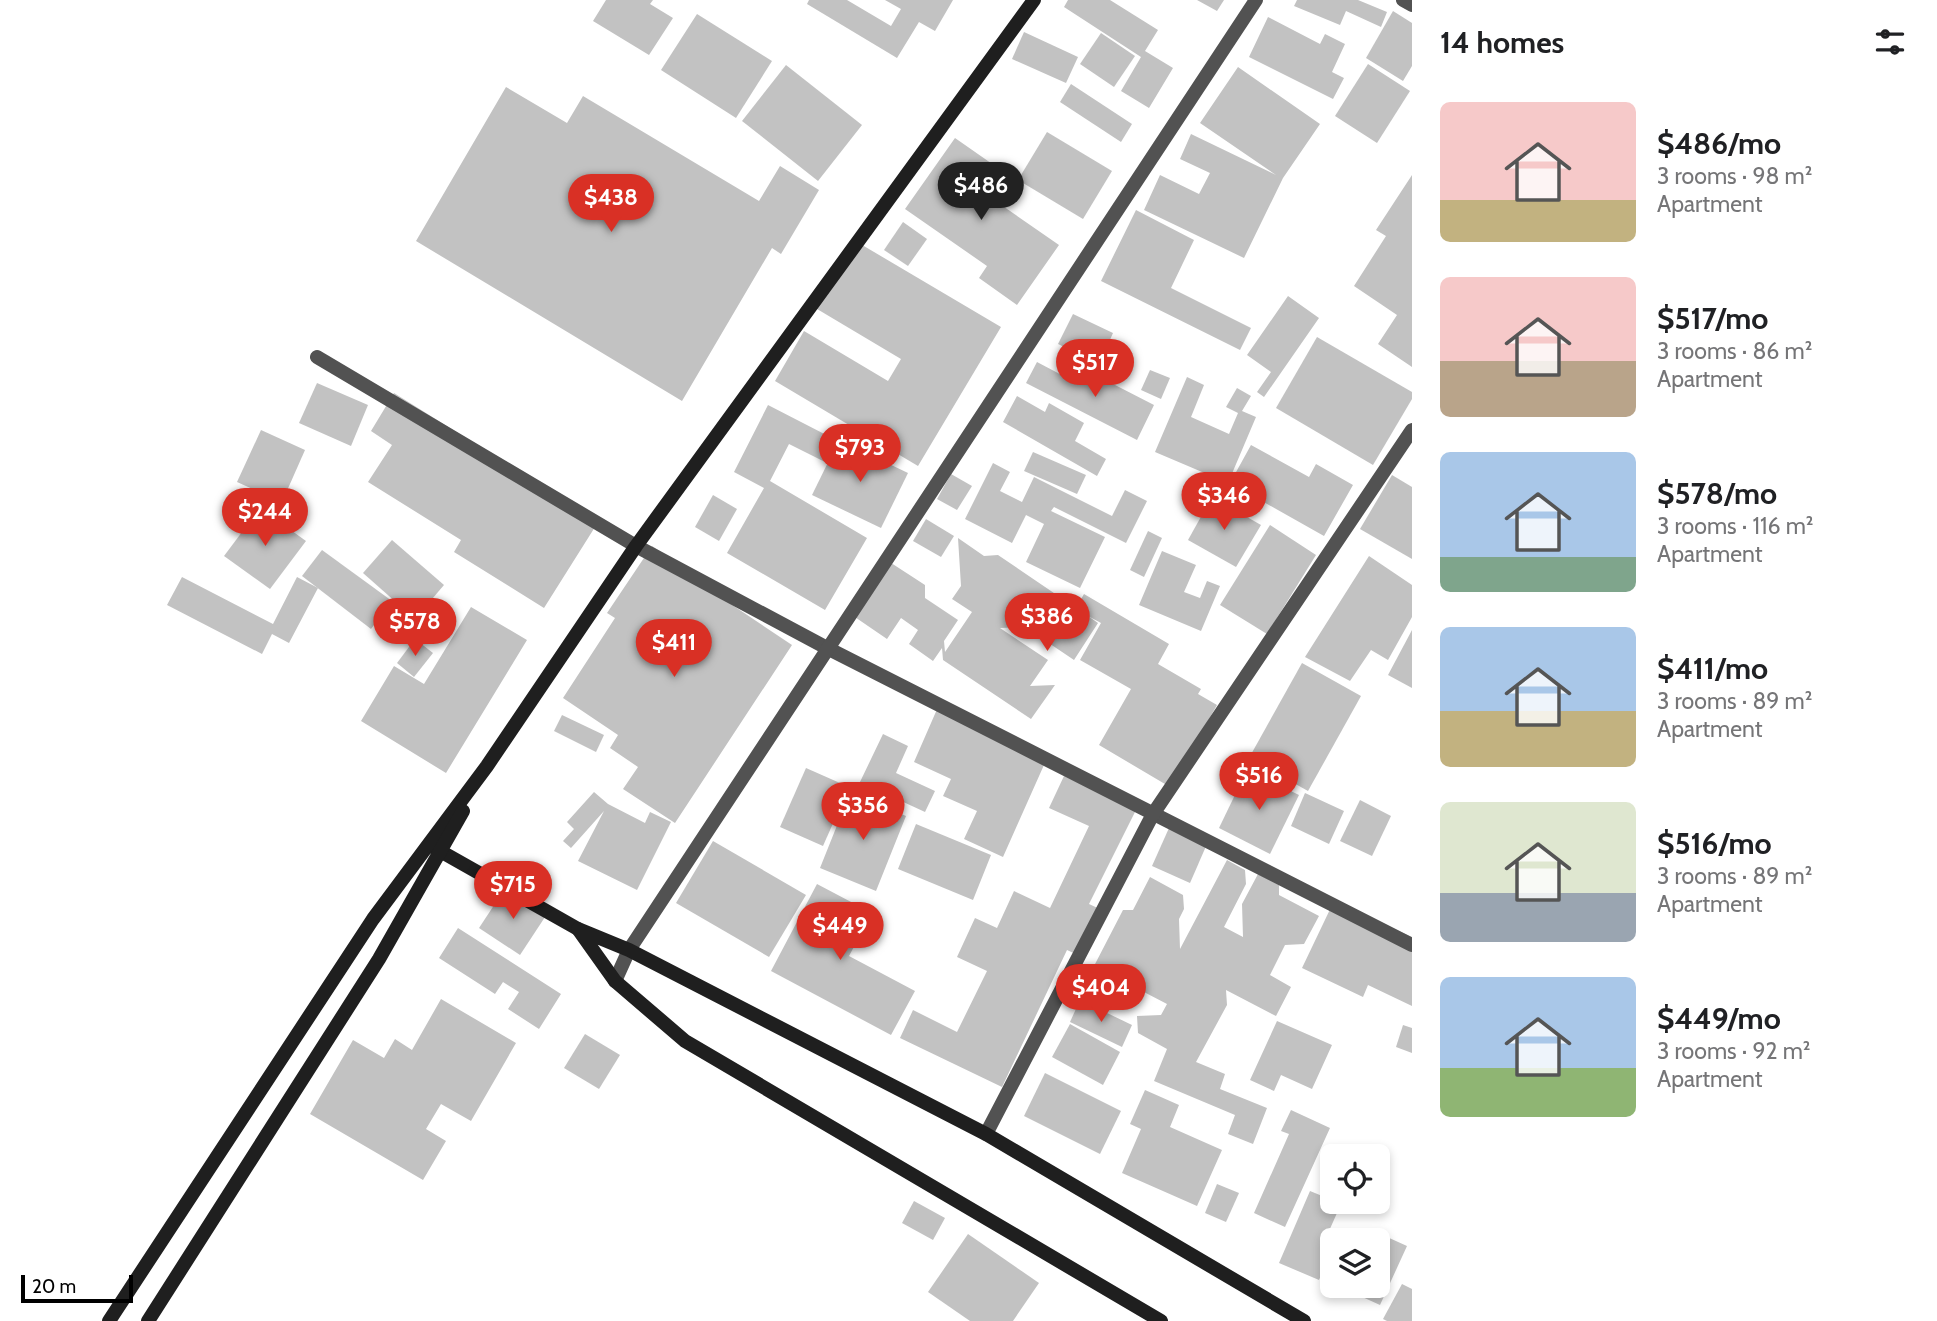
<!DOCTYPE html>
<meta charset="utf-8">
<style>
body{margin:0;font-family:Cabin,sans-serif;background:#f2f2f2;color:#202124;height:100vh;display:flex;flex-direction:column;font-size:26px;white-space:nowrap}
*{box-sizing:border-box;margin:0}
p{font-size:23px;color:#757577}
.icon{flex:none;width:38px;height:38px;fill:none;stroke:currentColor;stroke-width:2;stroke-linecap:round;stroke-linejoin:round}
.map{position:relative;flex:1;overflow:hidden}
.drawer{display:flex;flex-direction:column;background:#fff;width:525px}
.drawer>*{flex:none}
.controls{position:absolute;left:1320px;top:1144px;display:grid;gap:14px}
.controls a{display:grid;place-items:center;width:70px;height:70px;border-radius:10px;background:#fff;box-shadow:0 4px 10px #0003;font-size:35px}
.scale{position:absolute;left:21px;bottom:18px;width:112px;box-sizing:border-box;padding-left:7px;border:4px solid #000;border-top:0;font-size:19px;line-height:24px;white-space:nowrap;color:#000;-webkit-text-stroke:5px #fff;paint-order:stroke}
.price{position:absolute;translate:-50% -60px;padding:0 16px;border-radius:24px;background:#d93025;color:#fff;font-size:23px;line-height:46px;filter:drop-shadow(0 2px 4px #0008)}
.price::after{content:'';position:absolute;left:50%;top:42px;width:21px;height:16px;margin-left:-10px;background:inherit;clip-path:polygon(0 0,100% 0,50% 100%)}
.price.active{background:#222;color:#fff}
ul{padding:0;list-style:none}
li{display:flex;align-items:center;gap:21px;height:175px;padding:0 28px}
li span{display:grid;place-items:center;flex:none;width:196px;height:140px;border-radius:10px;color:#555}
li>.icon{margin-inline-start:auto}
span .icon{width:84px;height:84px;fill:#fffc;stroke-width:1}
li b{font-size:30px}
h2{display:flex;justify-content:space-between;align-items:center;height:84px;padding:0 28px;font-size:30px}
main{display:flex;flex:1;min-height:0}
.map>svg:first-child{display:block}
</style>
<main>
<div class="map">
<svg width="1412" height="1321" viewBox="0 0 1412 1321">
<rect width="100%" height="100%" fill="#fff"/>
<g fill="#c2c2c2">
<path d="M606,0H653L650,4L673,18L649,55L593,21Z"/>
<path d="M809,0H847L891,26L901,9L885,0H953L935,31L919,22L897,58L807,4Z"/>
<path d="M1068,0H1110L1158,30L1145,51L1173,68L1149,108L1121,91L1141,57L1064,7Z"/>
<path d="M1197,0H1224L1217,11Z"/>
<path d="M1297,0H1358L1387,12L1381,27L1346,11L1340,25L1294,6Z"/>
<path d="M1393,11L1412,23V66L1403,81L1366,58Z"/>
<path d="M697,14L772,61L736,118L661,70Z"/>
<path d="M1268,17L1320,44L1325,34L1345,44L1332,72L1344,78L1333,99L1249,57Z"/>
<path d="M1024,32L1078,57L1066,83L1012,59Z"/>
<path d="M1101,33L1135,56L1114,87L1080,64Z"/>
<path d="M1368,64L1410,91L1377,143L1335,116Z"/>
<path d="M786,65L862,125L818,181L742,121Z"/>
<path d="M1238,67L1320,124L1283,178L1244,258L1144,210L1160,175L1199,194L1210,173L1180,159L1191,134L1276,175L1200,123Z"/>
<path d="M1071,84L1132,124L1121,142L1060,102Z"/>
<path d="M506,87L567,123L583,96L759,201L780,166L819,190L781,254L772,248L682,401L416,241Z"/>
<path d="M1047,132L1112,171L1083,219L1018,180Z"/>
<path d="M955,138L998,168L981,191L1059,245L1017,305L979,278L987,266L905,209Z"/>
<path d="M1412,175V367L1378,344L1397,315L1354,286L1386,236L1376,230Z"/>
<path d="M1136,210L1194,240L1171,288L1251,328L1240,350L1101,281Z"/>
<path d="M903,222L927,239L908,266L884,250Z"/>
<path d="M852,239L1001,327L918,466L775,381L804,331L888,381L901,359L812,306Z"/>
<path d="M1288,296L1319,318L1264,397L1257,392L1271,372L1247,355Z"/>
<path d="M1073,314L1113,333L1105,351L1128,362L1121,375L1058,344Z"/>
<path d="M1317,337L1412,392V399L1373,465L1276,408Z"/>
<path d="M1037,362L1073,381L1080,367L1154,405L1137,440L1026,383Z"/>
<path d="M1150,370L1170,378L1161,399L1141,390Z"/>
<path d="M1187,377L1204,385L1191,417L1229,434L1238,413L1226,407L1237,388L1251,396L1242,411L1256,417L1228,483L1155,452Z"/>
<path d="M317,383L368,405L351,446L299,423Z"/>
<path d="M394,393L525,475L595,527L544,608L454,552L461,540L368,482L392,445L371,431Z"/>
<path d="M1017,396L1045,412L1049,403L1084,423L1075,441L1106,459L1097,476L1003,422Z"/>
<path d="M768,405L836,440L825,462L789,444L770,481L867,538L825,610L727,553L764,488L734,472Z"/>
<path d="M261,430L305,450L282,502L237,482Z"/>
<path d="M839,440L908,473L881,528L812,495Z"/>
<path d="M1251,445L1309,477L1316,464L1353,485L1324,536L1230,483Z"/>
<path d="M1033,452L1086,475L1077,494L1024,471Z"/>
<path d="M993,463L1010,472L1000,491L1022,502L1034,477L1112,516L1125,490L1147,501L1126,543L1054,507L1051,511L1105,537L1080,588L1026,562L1044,524L1026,515L1012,543L965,519Z"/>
<path d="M951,474L972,486L957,510L937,499Z"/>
<path d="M1392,475L1412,487V559L1360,529Z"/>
<path d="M713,495L737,509L719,541L695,527Z"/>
<path d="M1212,497L1261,525L1236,567L1188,540Z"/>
<path d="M260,508L306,541L270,589L224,556Z"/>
<path d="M926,519L954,536L941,557L913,541Z"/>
<path d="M1270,525L1316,555L1267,634L1220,605Z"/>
<path d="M1148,531L1162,538L1144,577L1130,570Z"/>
<path d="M958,538L984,556L998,555L1076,608L1084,594L1169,644L1158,664L1201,689L1198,694L1217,705L1170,787L1099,745L1131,689L1080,660L1101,623L1088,616L1098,623L1074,660L1025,627L1000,628L1048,660L1030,686L1055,685L1031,719L943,660L942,648L933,661L909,644L918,630L901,618L887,639L849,613L885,559L925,585V598L958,620L944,641L945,652L972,612L952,599L961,586Z"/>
<path d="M392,540L444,585L415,619L363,573Z"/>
<path d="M652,546L698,576L695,580L792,645L675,823L623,789L638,767L610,748L618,735L563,698L615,618L607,613Z"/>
<path d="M322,550L392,601L371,629L302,576Z"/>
<path d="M1162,551L1196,565L1184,592L1200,598L1207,581L1220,586L1201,631L1139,605Z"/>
<path d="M1369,556L1412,585V617L1388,660L1371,650L1350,681L1305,657Z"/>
<path d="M182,577L273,624L297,577L318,588L289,643L272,634L262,654L167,605Z"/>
<path d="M471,607L527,640L446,773L361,721L394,666L424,684Z"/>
<path d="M1412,630V688L1388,675Z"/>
<path d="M415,639L433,653L414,677L397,663Z"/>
<path d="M1302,663L1361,696L1308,791L1249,758Z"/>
<path d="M938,707L1048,756L1003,857L964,839L977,811L943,796L951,779L914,762Z"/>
<path d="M562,715L604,735L596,752L554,731Z"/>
<path d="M883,734L908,746L896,773L935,791L925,812L860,782Z"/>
<path d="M806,768L849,787L823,846L780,827Z"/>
<path d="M1247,770L1299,795L1270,854L1219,828Z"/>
<path d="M1064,776L1136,810L1089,904L1102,910L1080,956L1067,950L1002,1087L900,1038L913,1010L957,1032L987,971L957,957L975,918L997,928L1014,891L1050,908L1089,826L1049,808Z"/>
<path d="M594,792L608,804L645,823L650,812L671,822L637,890L578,861L604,811L571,848L563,841L574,829L567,822Z"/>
<path d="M850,793L906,816L876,891L820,868Z"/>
<path d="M1305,793L1344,811L1329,844L1291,826Z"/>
<path d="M1360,800L1391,816L1372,856L1340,841Z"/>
<path d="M916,824L991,855L973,900L898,869Z"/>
<path d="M1169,828L1207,844L1190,883L1152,866Z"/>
<path d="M713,841L806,895L769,957L676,903Z"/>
<path d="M1227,860L1245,870L1246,884L1224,927L1243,937L1242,904L1258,874L1279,885V895L1319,916L1304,944L1285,945L1270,975L1291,987L1276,1016L1226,990L1227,1005L1196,1062L1225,1074L1220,1089L1267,1108L1253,1144L1228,1134L1235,1115L1154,1081L1167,1049L1138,1033L1137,1016L1161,1015L1167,1004L1094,966L1123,910H1133L1150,877L1183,895L1184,909L1179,919L1180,949Z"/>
<path d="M817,884L872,913L849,956L915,991L891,1035L771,971Z"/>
<path d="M506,887L547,914L520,955L479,928Z"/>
<path d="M1334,901L1412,937V1006L1368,985L1363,997L1302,968Z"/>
<path d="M458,928L561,994L539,1029L508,1009L519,992L503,982L495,994L439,958Z"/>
<path d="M441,999L516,1043L471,1121L441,1104L426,1129L446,1141L423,1180L310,1114L353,1040L384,1058L395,1039L412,1050Z"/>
<path d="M1080,1000L1132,1025L1122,1047L1070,1022Z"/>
<path d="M1277,1021L1332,1045L1312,1089L1281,1075L1274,1091L1250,1080Z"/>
<path d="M1070,1024L1120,1052L1103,1085L1052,1057Z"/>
<path d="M1403,1025L1412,1028V1053L1396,1047Z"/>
<path d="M585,1034L620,1055L599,1089L564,1068Z"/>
<path d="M1045,1073L1121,1111L1100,1154L1024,1116Z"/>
<path d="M1145,1090L1179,1105L1170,1127L1222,1150L1197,1206L1122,1173L1141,1129L1130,1124Z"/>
<path d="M1291,1110L1330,1128L1285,1227L1254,1213L1289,1134L1281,1131Z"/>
<path d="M1217,1184L1239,1193L1226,1222L1205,1213Z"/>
<path d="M1310,1191L1332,1200V1202L1341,1204L1329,1231L1339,1235L1336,1241H1332V1251L1319,1280L1279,1263Z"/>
<path d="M914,1201L945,1218L933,1240L902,1223Z"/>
<path d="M1376,1232L1407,1246L1380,1305L1338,1286H1377V1241H1372Z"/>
<path d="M968,1234L1039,1283L1013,1321H970L928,1292Z"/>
<path d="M1402,1284L1412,1289V1321H1387L1383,1319Z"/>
</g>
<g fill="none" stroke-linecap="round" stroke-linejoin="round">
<g stroke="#525252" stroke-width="14">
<path d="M1403,0L1412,5"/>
<path d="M317,357L636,546L827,648L1412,945"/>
<path d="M615,981L629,950L1256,0"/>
<path d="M986,1134L1153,814L1412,430"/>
</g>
<g stroke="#1f1f1f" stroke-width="14">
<path d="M433,847L578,929"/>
<path d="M109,1321L373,919L487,766L636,546L1034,0"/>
<path d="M148,1321L379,959L463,811"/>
<path d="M1161,1321L685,1041L615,981L578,929L629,950L986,1134L1304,1321"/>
</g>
</g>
</svg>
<div class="controls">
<a><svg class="icon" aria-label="locate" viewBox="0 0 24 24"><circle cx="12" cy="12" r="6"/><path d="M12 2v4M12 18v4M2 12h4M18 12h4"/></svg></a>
<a><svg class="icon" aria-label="layers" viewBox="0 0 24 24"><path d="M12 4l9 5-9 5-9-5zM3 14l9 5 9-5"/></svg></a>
</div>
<div class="scale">20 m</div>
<b class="price active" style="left:981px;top:222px">$486</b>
<b class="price" style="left:611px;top:234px">$438</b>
<b class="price" style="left:1095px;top:399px">$517</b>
<b class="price" style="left:860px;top:484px">$793</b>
<b class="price" style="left:1224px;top:532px">$346</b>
<b class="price" style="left:265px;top:548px">$244</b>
<b class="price" style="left:1047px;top:653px">$386</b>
<b class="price" style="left:415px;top:658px">$578</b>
<b class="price" style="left:674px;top:679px">$411</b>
<b class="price" style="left:1259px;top:812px">$516</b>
<b class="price" style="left:863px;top:842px">$356</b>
<b class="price" style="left:513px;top:921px">$715</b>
<b class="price" style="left:840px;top:962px">$449</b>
<b class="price" style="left:1101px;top:1024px">$404</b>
</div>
<section class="drawer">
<h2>14 homes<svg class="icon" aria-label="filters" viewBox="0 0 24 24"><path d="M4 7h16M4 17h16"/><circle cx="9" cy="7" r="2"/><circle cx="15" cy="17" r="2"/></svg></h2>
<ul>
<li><span style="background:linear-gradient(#f6c9c9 70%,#c2b280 0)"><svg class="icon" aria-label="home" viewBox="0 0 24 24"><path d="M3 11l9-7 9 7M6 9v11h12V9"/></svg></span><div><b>$486/mo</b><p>3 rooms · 98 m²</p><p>Apartment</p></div></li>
<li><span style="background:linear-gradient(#f6c9c9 60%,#b9a48a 0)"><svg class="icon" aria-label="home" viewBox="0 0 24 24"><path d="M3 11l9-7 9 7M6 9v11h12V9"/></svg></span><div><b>$517/mo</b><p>3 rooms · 86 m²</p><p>Apartment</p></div></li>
<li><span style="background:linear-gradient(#a9c7e8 75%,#7fa58c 0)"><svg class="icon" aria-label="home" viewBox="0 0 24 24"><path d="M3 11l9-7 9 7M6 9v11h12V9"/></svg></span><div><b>$578/mo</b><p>3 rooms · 116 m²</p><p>Apartment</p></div></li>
<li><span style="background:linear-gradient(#a9c7e8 60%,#c2b280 0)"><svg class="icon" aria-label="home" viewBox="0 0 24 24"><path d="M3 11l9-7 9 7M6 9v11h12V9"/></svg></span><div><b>$411/mo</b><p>3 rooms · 89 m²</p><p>Apartment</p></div></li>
<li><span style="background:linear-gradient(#dfe7d0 65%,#9aa5b1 0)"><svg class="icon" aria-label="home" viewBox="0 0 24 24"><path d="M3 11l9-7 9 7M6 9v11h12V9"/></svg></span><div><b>$516/mo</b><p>3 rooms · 89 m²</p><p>Apartment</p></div></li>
<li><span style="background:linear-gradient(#a9c7e8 65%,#8fb573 0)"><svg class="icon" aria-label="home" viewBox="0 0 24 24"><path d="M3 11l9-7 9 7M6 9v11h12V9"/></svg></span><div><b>$449/mo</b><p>3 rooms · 92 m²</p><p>Apartment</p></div></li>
</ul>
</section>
</main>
